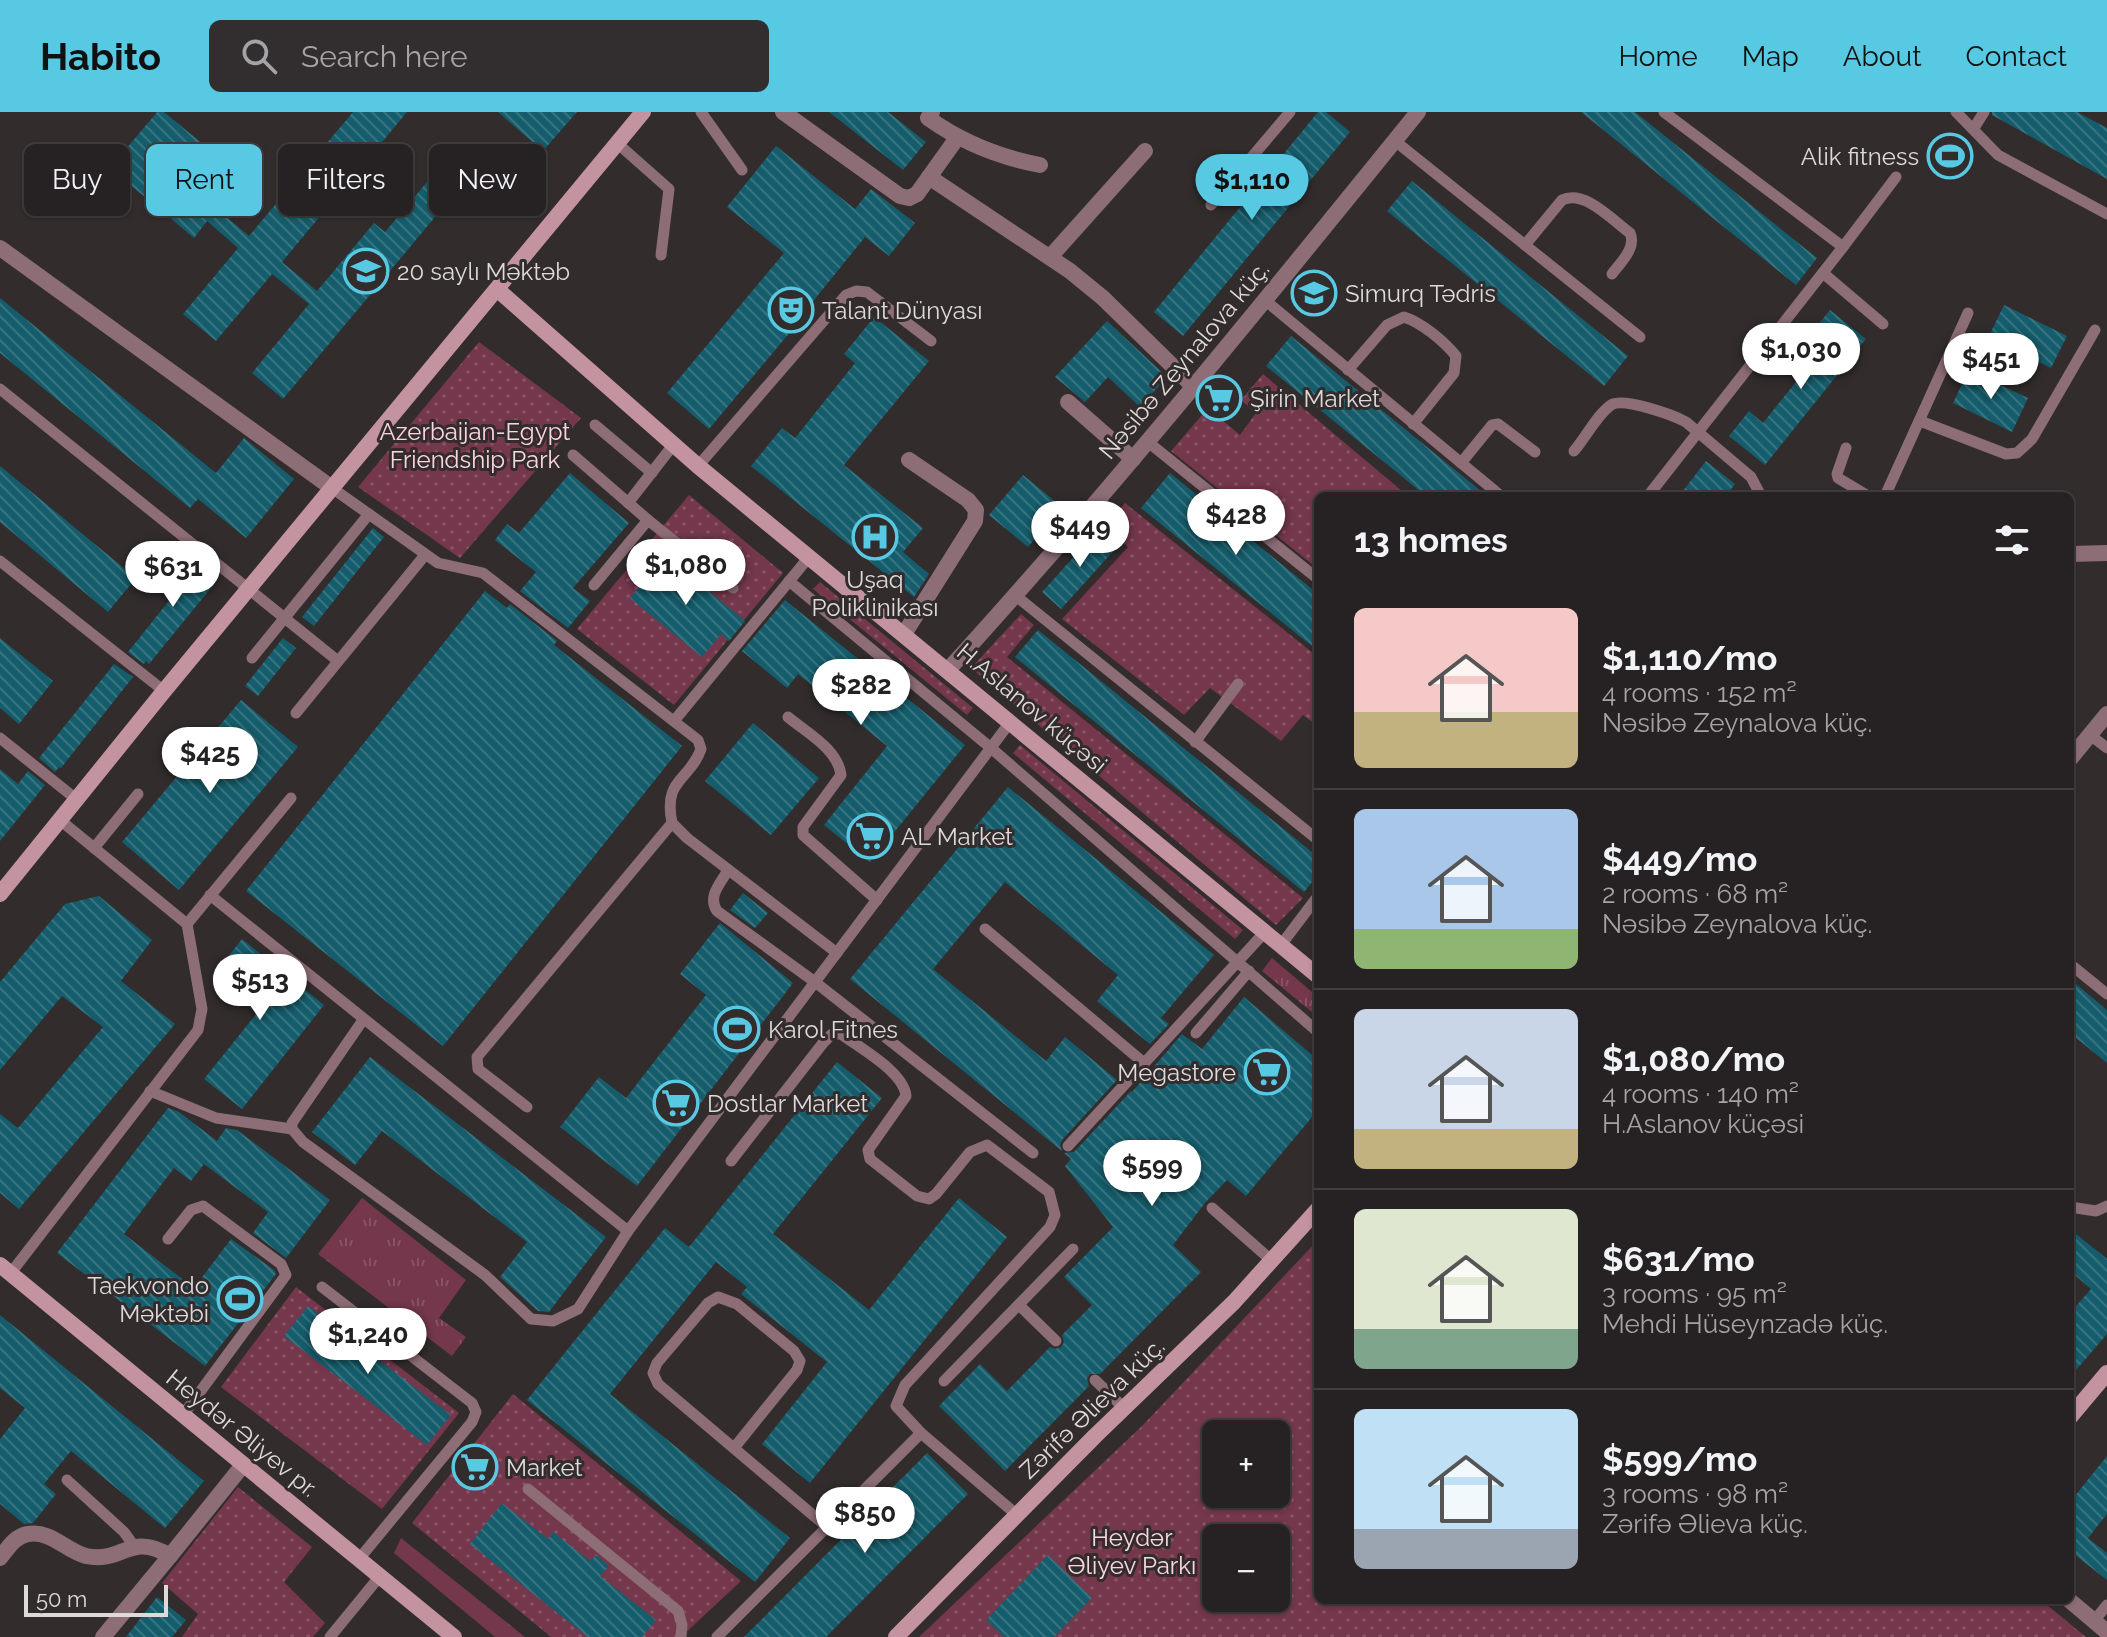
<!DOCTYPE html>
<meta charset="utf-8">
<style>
body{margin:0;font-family:Raleway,sans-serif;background:#322e2f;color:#f1f3f6;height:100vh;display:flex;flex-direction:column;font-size:30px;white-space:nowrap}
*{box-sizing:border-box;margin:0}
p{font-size:26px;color:#a4a3a5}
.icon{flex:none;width:44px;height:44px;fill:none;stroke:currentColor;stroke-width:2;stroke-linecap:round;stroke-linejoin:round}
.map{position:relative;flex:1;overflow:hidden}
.sheet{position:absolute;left:1314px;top:380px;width:760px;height:1112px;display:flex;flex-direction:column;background:#262122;border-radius:12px;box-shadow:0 2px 6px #0004,0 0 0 2px #423e40}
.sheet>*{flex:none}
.guide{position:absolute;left:24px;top:32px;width:760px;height:72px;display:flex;gap:16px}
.controls{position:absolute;left:1202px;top:1308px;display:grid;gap:16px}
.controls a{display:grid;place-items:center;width:88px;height:88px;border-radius:12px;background:#262122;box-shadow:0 2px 6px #0004,0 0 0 2px #423e40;font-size:40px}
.scale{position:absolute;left:24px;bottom:20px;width:144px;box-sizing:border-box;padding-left:8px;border:4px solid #ded9db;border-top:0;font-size:22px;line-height:28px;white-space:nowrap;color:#ded9db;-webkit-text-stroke:6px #322c2d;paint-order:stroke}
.price{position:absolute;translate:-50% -68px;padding:0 18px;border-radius:28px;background:#fff;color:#222;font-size:26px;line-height:52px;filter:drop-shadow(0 2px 4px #0008)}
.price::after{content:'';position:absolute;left:50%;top:48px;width:24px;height:18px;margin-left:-12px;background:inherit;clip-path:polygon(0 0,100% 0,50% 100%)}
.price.selected{background:#58c9e3;color:#111}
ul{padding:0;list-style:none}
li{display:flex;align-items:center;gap:24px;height:200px;padding:0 40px}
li+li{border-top:2px solid #423e40}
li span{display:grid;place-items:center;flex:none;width:224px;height:160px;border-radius:12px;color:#555}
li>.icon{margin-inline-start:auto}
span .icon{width:96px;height:96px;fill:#fffc;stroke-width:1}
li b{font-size:34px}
h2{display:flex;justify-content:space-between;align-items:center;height:96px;padding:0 40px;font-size:34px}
.tag{padding:0 28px;border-radius:12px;background:#262122;box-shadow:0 2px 6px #0004,0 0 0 2px #423e40;font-size:28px;line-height:72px}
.tag.selected{background:#58c9e3;color:#111}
header{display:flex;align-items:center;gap:48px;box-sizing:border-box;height:112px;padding:0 40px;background:#58c9e3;color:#111}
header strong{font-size:38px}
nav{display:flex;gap:44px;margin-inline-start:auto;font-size:28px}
.search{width:560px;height:72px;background:#322e2f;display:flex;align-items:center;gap:20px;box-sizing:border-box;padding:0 28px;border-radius:12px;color:#a4a3a5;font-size:30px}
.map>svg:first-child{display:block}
</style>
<header>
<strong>Habito</strong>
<div class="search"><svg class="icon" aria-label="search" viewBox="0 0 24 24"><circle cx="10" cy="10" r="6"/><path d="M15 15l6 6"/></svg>Search here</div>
<nav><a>Home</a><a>Map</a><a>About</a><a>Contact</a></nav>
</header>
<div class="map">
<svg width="2107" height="1525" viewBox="0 0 2107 1525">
<defs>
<pattern id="grass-tufts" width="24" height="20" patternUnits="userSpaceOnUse" patternTransform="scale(2)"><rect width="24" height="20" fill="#74374c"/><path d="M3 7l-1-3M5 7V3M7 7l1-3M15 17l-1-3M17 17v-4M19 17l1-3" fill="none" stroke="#875365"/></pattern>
<pattern id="park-dots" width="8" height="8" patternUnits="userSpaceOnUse" patternTransform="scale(2)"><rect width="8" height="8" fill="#74374c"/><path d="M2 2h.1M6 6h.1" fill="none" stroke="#875365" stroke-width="1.8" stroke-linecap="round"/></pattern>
<pattern id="building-back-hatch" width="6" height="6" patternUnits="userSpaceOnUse" patternTransform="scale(2)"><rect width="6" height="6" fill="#155d6c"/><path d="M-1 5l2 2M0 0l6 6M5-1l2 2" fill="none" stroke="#377480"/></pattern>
</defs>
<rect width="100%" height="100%" fill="#322c2d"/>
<g fill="url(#grass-tufts)">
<path d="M1272,846L1318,885V905L1262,859Z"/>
<path d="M362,1086L466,1168L439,1206L466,1225L452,1244L318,1142Z"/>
<path d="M401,1426L525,1525H495L394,1441Z"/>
</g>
<g fill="url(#park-dots)" fill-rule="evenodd">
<path d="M479,230L581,306L460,446L358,375Z"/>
<path d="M1263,262L1408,384H1318V457L1171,339L1208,296L1240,323L1256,301L1241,288Z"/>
<path d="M689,383L783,461L674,593L577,517Z"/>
<path d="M1125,391L1318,545V614L1303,603L1281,629L1210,576L1184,603L1062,507L1128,435L1105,414Z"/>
<path d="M820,470L973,596L967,603L813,477Z"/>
<path d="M1021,502L1034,513L1007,545L1303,786L1276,813L971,556Z"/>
<path d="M1020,633L1243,818L1235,827L1013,641Z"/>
<path d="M1318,1128V1488H2041L2086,1525H919L1143,1313ZM1216,1322H1276V1382H1216ZM1216,1426H1276V1486H1216Z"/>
<path d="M296,1175L459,1301L382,1397L221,1275Z"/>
<path d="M513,1282L741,1469L681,1525H551L412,1411Z"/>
<path d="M238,1375L312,1435L284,1470L325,1511L313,1525H182L198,1502L162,1471Z"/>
</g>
<g fill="url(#building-back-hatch)">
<path d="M157,0H164L244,66L218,98L249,124L353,0H407L282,150L317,179L374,111L385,120L459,32L481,50L283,287L252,261L309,192L272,162L216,229L183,202L238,136L207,109L194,126L110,56Z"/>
<path d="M498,0H577L543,39Z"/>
<path d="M829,0H888L926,30L903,58Z"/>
<path d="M1318,0H1326L1350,20L1183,224L1154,200Z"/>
<path d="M1581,0H1635L1817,146L1796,173Z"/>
<path d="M1992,0H2077L2107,16V67L1992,3Z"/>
<path d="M776,34L855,97L871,77L915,111L889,144L865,125L810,193L812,194L709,317L667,281L784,141L727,95Z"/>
<path d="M1412,69L1628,244L1604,274L1387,99Z"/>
<path d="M0,186L216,361L244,326L294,367L246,426L198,387L190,396L0,241Z"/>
<path d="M2004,193L2067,224L2051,256L1989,224Z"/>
<path d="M1830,198L1866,227L1765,353L1729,324L1749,299L1763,311L1828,230L1813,219Z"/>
<path d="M874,205L929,249L844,353L923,416L903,440L929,462L914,485L751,354L782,316L795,326L855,251L844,242Z"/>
<path d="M1107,209L1167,265L1140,295L1108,265L1085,290L1055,265Z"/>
<path d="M1291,224L1487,384H1426L1266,254Z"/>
<path d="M1969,258L2028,286L2012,320L1953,291Z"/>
<path d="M1706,349L1735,372L1726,384H1679Z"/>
<path d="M0,354L136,466L108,500L0,410Z"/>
<path d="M570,361L629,411L573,476L590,489L568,516L520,479L536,460L495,428L507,412L519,421Z"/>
<path d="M1170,361L1318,482V539L1141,396Z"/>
<path d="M1023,363L1062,395L1028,435L989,403Z"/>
<path d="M373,416L384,425L314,514L302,505Z"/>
<path d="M1099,417L1118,434L1061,497L1042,480Z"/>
<path d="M181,443L215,471L149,552L146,549L144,552L128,540L180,475L165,463Z"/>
<path d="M666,443L745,509L729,529L721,522L702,545L630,486Z"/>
<path d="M485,479L507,496L510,492L557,529L554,533L682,634L443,934L246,779Z"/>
<path d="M785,488L965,633L870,750L824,713L887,634L798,562L787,576L742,539Z"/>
<path d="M1038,518L1318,745V763L1304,780L1015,545Z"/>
<path d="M0,526L53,569L19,612L0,596Z"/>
<path d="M283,526L296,536L258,584L245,574Z"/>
<path d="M114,552L133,565L61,656L59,655L55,660L39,646Z"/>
<path d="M241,588L298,635L179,778L122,730Z"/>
<path d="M753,611L819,666L771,723L705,669Z"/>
<path d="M0,657L18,672L28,659L45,673L0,729Z"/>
<path d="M1008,675L1214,843L1161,906L1169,912L1150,932L1097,889L1118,863L1005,770L933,857L1046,949L1065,925L1117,968L1062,1028L1060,1033L1062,1039L850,867Z"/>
<path d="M743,781L768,801L755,816L730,798Z"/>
<path d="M99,784L152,828L121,869L175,912L19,1097L0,1081V1002L18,1016L103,915L62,884L0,958V870L65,792Z"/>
<path d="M720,811L793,871L637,1074L560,1015L599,965L626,986L706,883L680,862Z"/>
<path d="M242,827L324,893L242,997L204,967L257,901L212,865Z"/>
<path d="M2070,867L2107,898V951L2070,921Z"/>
<path d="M1244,885L1318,948V998L1246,1084L1227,1068L1205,1091L1173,1133L1201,1160L1100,1262H1090L1087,1267L1089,1274L1005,1359L939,1294L980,1252L1007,1279L1050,1235L1055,1237L1061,1235L1064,1230L1062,1223L1092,1193L1064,1165L1113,1115L1065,1054L1071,1047L1064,1041L1074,1040L1131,979L1132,980L1182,922L1202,937Z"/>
<path d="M370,945L606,1125L549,1200L538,1199L500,1165L527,1130L382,1019L355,1053L312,1020Z"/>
<path d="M837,950L882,986L773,1122L869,1198L959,1086L1007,1125L810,1371L762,1332L827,1250L741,1182L747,1175L716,1150L610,1282L790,1426L755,1470L527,1288L665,1116L689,1135Z"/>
<path d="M168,996L179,1000L217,1029L226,1016L237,1018L330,1088L286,1146L253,1121L268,1100L204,1052L191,1069L174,1056L124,1122L194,1176L231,1127L274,1158L276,1162L205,1254L57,1141Z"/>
<path d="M2070,1117L2107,1147V1222L2070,1265V1201L2091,1177L2070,1159Z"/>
<path d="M308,1194L451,1303L427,1333L284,1224Z"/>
<path d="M0,1203L204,1369L165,1416L71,1339L44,1372L56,1382L33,1411L24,1412L0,1392V1327L25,1296L0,1276Z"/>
<path d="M927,1341L968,1382L826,1525H744Z"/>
<path d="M2107,1344V1402L2088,1426L2107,1441V1468L2070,1439V1390Z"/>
<path d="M502,1391L548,1427L553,1420L590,1449L596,1443L609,1454L600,1464L656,1508L642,1525H588L470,1432Z"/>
<path d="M1048,1443L1092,1486L1054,1525H1004L986,1508Z"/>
<path d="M157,1485L186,1508L172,1525H126Z"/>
</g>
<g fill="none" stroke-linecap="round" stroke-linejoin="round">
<g stroke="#8d6e77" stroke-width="11">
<path d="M701,0L742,58"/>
<path d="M1956,0L1998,43L2107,102"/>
<path d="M1974,16L1984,0"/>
<path d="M1395,29L1640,225"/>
<path d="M617,31L669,77L661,143"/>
<path d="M1211,93L1290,0"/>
<path d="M1525,133L1562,88C1585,77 1613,109 1630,121C1637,136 1620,151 1612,162"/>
<path d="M1843,135L1896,65"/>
<path d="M1823,161L1883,212"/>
<path d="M1266,189L1501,384"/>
<path d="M1955,230L1999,253"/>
<path d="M1348,258L1387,213L1404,205C1422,211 1444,229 1456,244L1454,261L1413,312"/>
<path d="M0,277L338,549"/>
<path d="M1920,309L2006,342L2017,341L2032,327L2095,218"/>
<path d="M595,313L652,361"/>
<path d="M1148,330L1318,467"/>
<path d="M1846,336L1837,362L1838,366L1868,384"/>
<path d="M1574,339C1586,325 1597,303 1611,293C1623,285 1673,303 1686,310L1751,365L1761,384"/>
<path d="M573,343L648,408L594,473"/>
<path d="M1461,351L1492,313L1498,312L1535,340"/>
<path d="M698,354L846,183L856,179L867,180L931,229"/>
<path d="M332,376L438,451L483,461L698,628L701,637C689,670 663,666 672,711L477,945L478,957L527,995"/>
<path d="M1648,384L1843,135L1664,0"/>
<path d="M1885,384L1968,201"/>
<path d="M628,391L674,332"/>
<path d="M648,408L733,476"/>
<path d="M0,449L164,579"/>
<path d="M789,469L991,636L1318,920"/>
<path d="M1016,484L1318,728"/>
<path d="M252,546L369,402"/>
<path d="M296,601L425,443"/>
<path d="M788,605C807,621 838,637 841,663L803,715V723L877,788"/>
<path d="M674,609L809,445"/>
<path d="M2090,623L2107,636"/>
<path d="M0,626L76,687"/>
<path d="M1195,630L1238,572"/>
<path d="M60,708L187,812"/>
<path d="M672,711L687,726L837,841"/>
<path d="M94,736L138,682"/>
<path d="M728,758C721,771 707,784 717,799L815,870L1033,1041"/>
<path d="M210,783L628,1119"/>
<path d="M985,817L1144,951"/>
<path d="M1281,833L1318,784"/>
<path d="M2070,852L2107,882"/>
<path d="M363,908L292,1011V1017L303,1030L485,1163L531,1207L553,1209L578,1197L628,1119L1011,609"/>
<path d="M1196,921L1249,859"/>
<path d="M150,979L216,1006L292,1017"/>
<path d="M1068,1034L1265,820"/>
<path d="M731,1049L823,931L832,922H841C860,936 904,960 906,984L868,1038L870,1047L917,1084L929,1087L936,1082L970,1040L987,1033L1049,1080L1055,1103L1050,1115L905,1273L896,1294L921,1321L1017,1403"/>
<path d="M2070,1095L2096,1099L2107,1094"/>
<path d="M1212,1096L1271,1148"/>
<path d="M168,1127L191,1098L203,1094L281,1152L286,1163L183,1303"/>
<path d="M10,1162L198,918L202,897L187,812L291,686"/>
<path d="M322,1175L472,1291L476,1300L472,1310L359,1447"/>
<path d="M1019,1193L1056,1229"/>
<path d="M1095,1268L1125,1297"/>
<path d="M944,1269L1073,1137"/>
<path d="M734,1336L797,1258L800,1249L794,1239L737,1192L718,1185L708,1191L657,1251L653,1261L658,1272L827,1415"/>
<path d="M67,1368L124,1420L134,1434"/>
<path d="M528,1377L678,1499L682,1513L681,1525"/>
<path d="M2094,1509L2107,1493"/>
<path d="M330,1525L380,1464"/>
<path d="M717,1525L921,1321"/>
</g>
<g stroke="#8d6e77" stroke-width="16">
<path d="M783,0L900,84L909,86L917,82L957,26"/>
<path d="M932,0L928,6C963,31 998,45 1040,53"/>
<path d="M929,65L1070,159L1103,186L1194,275"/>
<path d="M0,136L332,376"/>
<path d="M1050,145L1145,39"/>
<path d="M1068,290L1133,347"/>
<path d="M2070,442L2107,441"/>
<path d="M904,522L975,409L976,398L968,388L909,348"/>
<path d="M948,558C1112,378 1265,189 1418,0"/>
<path d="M2070,647L2107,602"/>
<path d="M0,1446C8,1436 15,1424 28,1422C51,1418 66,1439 86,1444C123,1452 130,1419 170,1444L243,1353"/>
<path d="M2069,1488L2107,1520"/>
<path d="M103,1525L170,1444"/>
</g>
<g stroke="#c393a0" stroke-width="16">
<path d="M498,178L698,354L1318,864"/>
<path d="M0,782L164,579L643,0"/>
<path d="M0,1153L454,1525"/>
<path d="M2070,1305L2107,1261"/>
<path d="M896,1525L1095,1324L1234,1190L1318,1097"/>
</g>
</g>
<defs>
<g id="stadium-ring" transform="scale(2.3)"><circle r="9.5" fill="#322c2d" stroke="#58c9e3" stroke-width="1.5"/><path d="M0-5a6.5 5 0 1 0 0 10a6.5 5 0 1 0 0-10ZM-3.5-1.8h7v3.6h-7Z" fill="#58c9e3"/></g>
<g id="school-ring" transform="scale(2.3)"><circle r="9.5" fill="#322c2d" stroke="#58c9e3" stroke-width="1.5"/><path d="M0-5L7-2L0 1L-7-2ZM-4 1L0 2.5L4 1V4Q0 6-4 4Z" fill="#58c9e3"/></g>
<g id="university-ring" transform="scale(2.3)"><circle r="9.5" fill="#322c2d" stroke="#58c9e3" stroke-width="1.5"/><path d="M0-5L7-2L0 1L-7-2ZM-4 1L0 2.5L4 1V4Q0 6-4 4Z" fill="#58c9e3"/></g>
<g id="theatre-ring" transform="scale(2.3)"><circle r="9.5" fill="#322c2d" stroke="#58c9e3" stroke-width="1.5"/><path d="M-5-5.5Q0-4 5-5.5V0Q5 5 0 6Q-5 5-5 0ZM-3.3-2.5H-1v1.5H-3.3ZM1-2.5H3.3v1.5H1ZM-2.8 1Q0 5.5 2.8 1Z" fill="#58c9e3"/></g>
<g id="supermarket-ring" transform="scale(2.3)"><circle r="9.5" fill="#322c2d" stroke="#58c9e3" stroke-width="1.5"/><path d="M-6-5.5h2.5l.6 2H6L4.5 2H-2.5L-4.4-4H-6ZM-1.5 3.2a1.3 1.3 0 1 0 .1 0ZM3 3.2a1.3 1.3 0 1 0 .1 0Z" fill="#58c9e3"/></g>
<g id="hospital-ring" transform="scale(2.3)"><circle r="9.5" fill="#322c2d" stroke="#58c9e3" stroke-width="1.5"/><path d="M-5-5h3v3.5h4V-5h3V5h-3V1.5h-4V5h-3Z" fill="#58c9e3"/></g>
</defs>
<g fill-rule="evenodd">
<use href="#stadium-ring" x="1950" y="44"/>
<use href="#school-ring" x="366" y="159"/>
<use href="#university-ring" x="1314" y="181"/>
<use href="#theatre-ring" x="791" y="198"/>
<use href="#supermarket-ring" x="1219" y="286"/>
<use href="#hospital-ring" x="875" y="425"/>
<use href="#supermarket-ring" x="870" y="724"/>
<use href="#stadium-ring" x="737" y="917"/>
<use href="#supermarket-ring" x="1267" y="960"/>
<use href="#supermarket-ring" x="676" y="991"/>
<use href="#stadium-ring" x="240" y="1187"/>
<use href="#supermarket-ring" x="475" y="1355"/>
</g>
<g text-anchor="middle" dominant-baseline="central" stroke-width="6" stroke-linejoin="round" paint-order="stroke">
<g font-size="24" fill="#ded9db" stroke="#322c2d" text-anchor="start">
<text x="1919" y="44" text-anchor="end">Alik fitness</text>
<text x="397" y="159">20 saylı Məktəb</text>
<text x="1345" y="181">Simurq Tədris</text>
<text x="822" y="198">Talant Dünyası</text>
<text x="1250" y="286">Şirin Market</text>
<text x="875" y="467" text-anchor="middle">Uşaq<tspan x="875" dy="28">Poliklinikası</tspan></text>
<text x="901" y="724">AL Market</text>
<text x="768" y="917">Karol Fitnes</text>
<text x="1236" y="960" text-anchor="end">Megastore</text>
<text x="707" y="991">Dostlar Market</text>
<text x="209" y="1173" text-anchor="end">Taekvondo<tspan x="209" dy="28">Məktəbi</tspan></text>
<text x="506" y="1355">Market</text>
</g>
<g font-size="24" fill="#ded9db" stroke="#322c2d">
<text transform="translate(1184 248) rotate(-50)">Nəsibə Zeynalova küç.</text>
<text transform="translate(1032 596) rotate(40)">H.Aslanov küçəsi</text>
<text transform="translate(1092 1296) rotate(-44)">Zərifə Əlieva küç.</text>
<text transform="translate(242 1321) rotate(39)">Heydər Əliyev pr.</text>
</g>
<g font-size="24" fill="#fdd5e0" stroke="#322c2d">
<text x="475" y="319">Azerbaijan-Egypt<tspan x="475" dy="28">Friendship Park</tspan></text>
<text x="1132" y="1425">Heydər<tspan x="1132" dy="28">Əliyev Parkı</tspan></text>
</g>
</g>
</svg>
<div class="controls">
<a>+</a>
<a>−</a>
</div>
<div class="scale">50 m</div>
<b class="price selected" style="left:1252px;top:110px">$1,110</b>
<b class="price" style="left:1801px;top:279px">$1,030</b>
<b class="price" style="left:1991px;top:289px">$451</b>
<b class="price" style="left:1236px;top:445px">$428</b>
<b class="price" style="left:1080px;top:457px">$449</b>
<b class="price" style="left:686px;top:495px">$1,080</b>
<b class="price" style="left:173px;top:497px">$631</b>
<b class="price" style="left:861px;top:615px">$282</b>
<b class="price" style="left:210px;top:683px">$425</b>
<b class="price" style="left:260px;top:910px">$513</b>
<b class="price" style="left:1152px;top:1096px">$599</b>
<b class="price" style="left:368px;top:1264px">$1,240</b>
<b class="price" style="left:865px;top:1443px">$850</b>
<div class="guide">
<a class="tag">Buy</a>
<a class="tag selected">Rent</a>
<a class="tag">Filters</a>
<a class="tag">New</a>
</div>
<section class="sheet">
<h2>13 homes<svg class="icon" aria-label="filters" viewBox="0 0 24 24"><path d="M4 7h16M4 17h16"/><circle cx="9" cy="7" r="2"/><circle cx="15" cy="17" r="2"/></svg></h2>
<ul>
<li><span style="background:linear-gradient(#f6c9c9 65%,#c2b280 0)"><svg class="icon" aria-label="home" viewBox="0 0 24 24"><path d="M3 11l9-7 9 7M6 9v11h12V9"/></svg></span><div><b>$1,110/mo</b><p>4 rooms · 152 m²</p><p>Nəsibə Zeynalova küç.</p></div></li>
<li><span style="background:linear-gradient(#a9c7e8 75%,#8fb573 0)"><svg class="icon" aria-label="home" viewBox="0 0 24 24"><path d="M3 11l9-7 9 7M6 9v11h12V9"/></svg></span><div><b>$449/mo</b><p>2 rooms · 68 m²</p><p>Nəsibə Zeynalova küç.</p></div></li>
<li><span style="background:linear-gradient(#c9d6e8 75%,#c2b280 0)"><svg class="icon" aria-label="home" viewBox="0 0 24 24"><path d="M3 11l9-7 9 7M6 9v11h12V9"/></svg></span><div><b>$1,080/mo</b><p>4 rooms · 140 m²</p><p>H.Aslanov küçəsi</p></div></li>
<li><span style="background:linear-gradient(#dfe7d0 75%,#7fa58c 0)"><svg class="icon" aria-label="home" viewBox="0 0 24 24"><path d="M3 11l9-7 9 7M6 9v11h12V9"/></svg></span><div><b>$631/mo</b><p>3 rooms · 95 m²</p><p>Mehdi Hüseynzadə küç.</p></div></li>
<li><span style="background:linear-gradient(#bfe0f5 75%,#9aa5b1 0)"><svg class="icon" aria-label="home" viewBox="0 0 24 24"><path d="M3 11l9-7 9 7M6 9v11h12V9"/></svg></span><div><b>$599/mo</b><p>3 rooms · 98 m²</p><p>Zərifə Əlieva küç.</p></div></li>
</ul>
</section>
</div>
